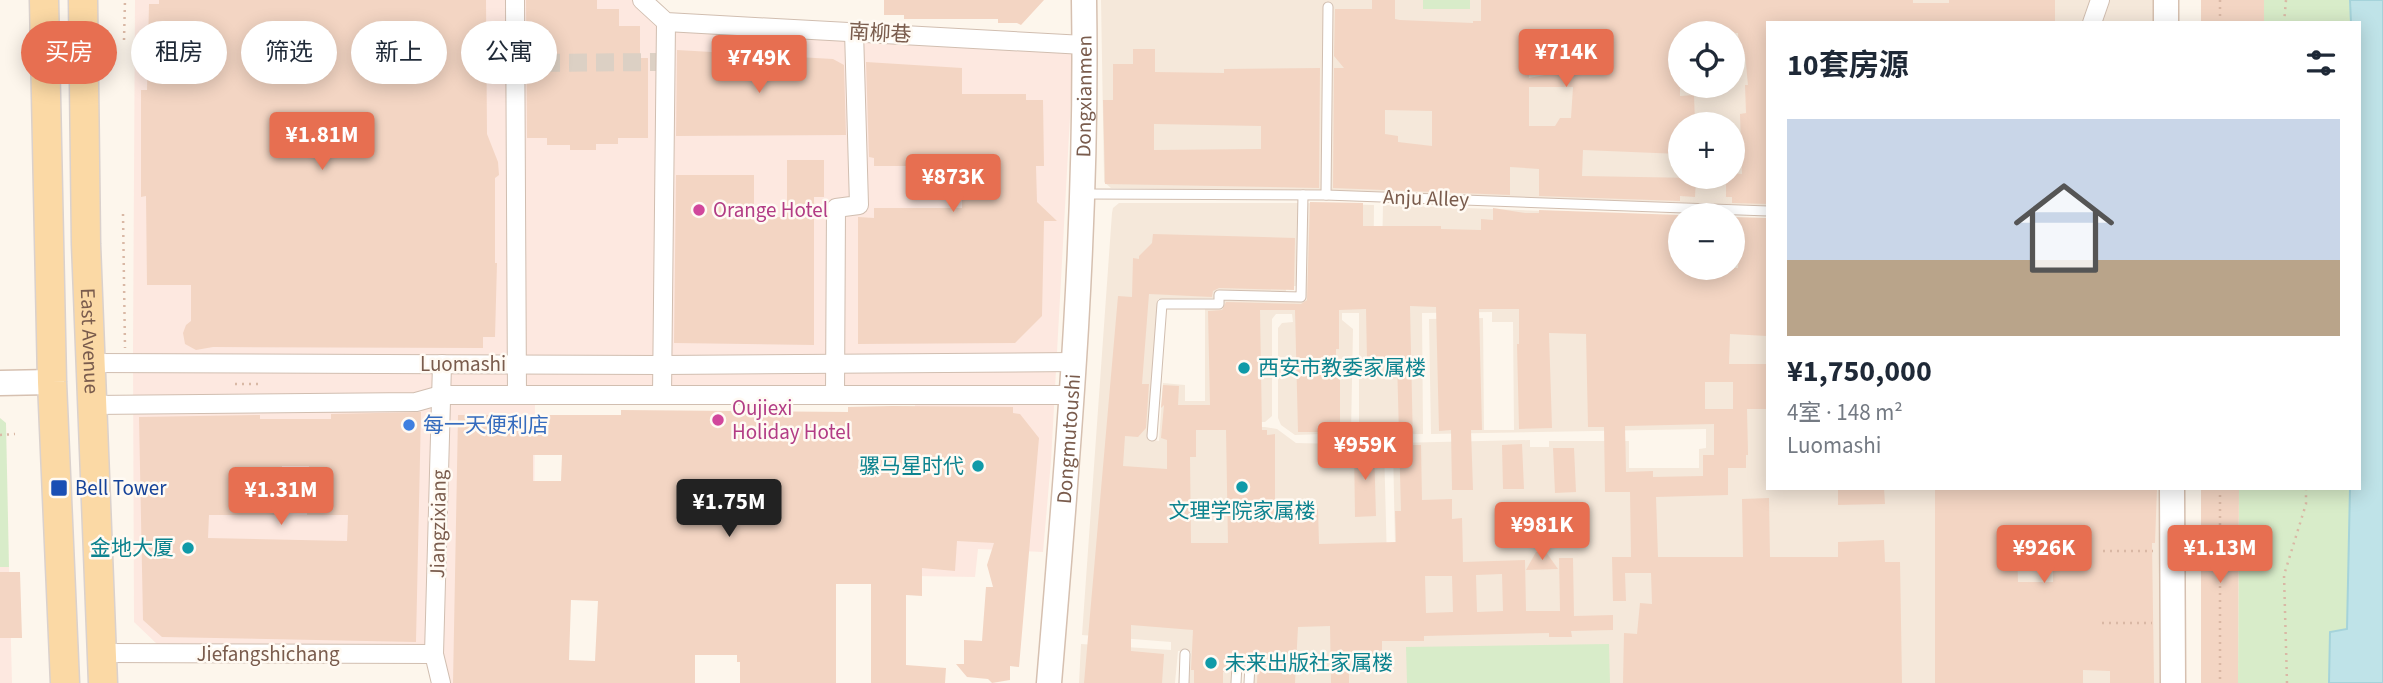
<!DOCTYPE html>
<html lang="zh">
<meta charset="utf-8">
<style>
body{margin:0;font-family:"Source Sans 3","Noto Sans SC",sans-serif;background:#f2f2f3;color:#1f2937;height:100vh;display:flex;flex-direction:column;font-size:26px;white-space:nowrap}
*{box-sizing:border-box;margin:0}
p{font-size:23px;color:#747a83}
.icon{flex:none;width:38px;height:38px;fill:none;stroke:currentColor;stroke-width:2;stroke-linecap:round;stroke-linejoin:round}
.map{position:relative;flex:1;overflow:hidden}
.sheet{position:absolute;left:1766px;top:21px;width:595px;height:469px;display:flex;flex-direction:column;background:#fff;border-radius:0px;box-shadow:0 4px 18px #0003}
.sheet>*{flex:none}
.banner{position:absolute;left:21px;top:21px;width:665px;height:63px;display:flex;gap:14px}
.fabs{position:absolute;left:1668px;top:21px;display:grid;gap:14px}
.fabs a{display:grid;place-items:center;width:77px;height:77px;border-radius:50%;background:#fff;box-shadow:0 4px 18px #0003;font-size:35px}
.price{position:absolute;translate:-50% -60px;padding:0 16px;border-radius:7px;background:#e76f51;color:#fff;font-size:23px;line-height:46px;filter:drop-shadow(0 2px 4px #0008)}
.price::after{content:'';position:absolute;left:50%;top:42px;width:21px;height:16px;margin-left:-10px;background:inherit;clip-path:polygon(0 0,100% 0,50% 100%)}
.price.selected{background:#222;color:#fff}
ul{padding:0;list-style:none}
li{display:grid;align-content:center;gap:14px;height:371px;padding:0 21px}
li+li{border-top:2px solid #e0e1e3}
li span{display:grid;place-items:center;height:217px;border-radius:0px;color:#555}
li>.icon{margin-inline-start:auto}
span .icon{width:126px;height:126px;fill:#fffc;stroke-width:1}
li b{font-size:30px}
h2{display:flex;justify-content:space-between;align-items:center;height:84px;padding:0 21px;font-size:30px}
.pill{padding:0 24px;border-radius:32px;background:#fff;box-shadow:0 4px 18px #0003;font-size:24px;line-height:63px}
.pill.selected{background:#e76f51;color:#fff}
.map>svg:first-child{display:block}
</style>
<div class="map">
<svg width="2383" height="683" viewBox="0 0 2383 683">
<rect width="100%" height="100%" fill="#fdf6ec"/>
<g fill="#f5e8da" fill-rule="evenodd">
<path d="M1101,0H2092L2084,23H1768L1767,206L1389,193L1111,188L1104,182V177ZM1680,33H1732V86H1680ZM1680,124H1732V177H1680Z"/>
<path d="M2108,0H2158L2159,23H2100Z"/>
<path d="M1119,203H1298V286H1286V293L1215,291L1214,298L1158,299L1147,439L1159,441L1163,383L1185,385V401H1205V309H1223V298L1304,300L1305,203L1374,205L1373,308H1381L1383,205L1680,216V268H1732L1733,218L1767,219L1768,488H2162L2165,683H1254V663L1232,662L1231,683H1189L1191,652L1178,651L1175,683H1079L1081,644L1171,650V642L1082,635L1112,213L1113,208ZM1492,312V322H1513L1514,430H1484L1483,318L1429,319L1431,434L1706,429V448L1699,449V468H1629V441H1549V447H1530V440L1395,443L1393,448L1397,640H1389L1384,445L1296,443L1277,429L1265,427H1229V422H1265L1272,416V319L1276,314H1292L1293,322L1282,323L1278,328V418L1281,425L1295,435L1351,433L1353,329L1342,320V313H1359V430L1365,435L1423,434L1422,313Z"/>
</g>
<g fill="#fde8e0">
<path d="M135,0H642L666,22L1074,44L1051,461L1043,552L978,549L975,577L914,576L915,403L535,401L533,683H447L440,648L158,645L134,622L133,352Z"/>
<path d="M0,567H9L12,683H0Z"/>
</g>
<g fill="#d8ecc9">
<rect x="1423" y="0" width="47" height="9"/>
<path d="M2264,0H2353V23H2241Z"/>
<path d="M0,418L6,423L9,567H0Z"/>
<path d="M2239,488H2350L2347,630L2330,632L2329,683H2238Z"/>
<path d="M1609,644L1610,683H1407L1406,647Z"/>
</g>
<path fill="#bfe3e8" stroke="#a5d3da" stroke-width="2" d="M2350,0H2383V683H2329L2330,632L2347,629L2350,488H2359V23H2351Z"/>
<g fill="#f3d5c3" fill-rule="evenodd">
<path d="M159,0H486L487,134L498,162L499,175L495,178V263H497L495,337H483V348L213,347L196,350L185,344L183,333L186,325L191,321V285H147L146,196L141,197V90H147L149,4H159Z"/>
<path d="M526,0H597V9H619V26H640V58H648V138H618V144H596V150H570V145H547V138H527Z"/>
<path d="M884,0H1044L1021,25L1017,23H998V19H904V15H884Z"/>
<path d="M1372,0H1395V19L1400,20L1473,23V21H1481V0H1913V3H1949V0H2055V23H1768V204L1732,203V197H1726V177H1732V173L1742,174L1740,114L1746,113L1745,85H1748L1745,54H1739L1738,33H1680V96L1694,95L1695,124H1680V154L1583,150L1582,176L1696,178L1695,197L1680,196V201L1539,196V169L1510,167V195L1333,188L1334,68H1344L1334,56L1335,9H1372ZM1529,48H1555V73L1529,78ZM1529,87H1573L1571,118H1560L1555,126H1529ZM1385,110L1432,111V146L1398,142V136L1385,134Z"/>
<path d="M2201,0H2264V21L2201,23Z"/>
<path d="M1133,49H1155V72L1224,73V69L1320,68L1319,188L1105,184L1103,100H1113V64H1133ZM1154,124L1261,126V149L1154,150Z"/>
<path d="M677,50L833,59L844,65L846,135L676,136Z"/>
<path d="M866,62L962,68V94H1026V100H1043L1044,166H1036L1037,202L1057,221H1044L1042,316L1015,343L858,344V217L874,218V208H962V166H874V158L869,157Z"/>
<path d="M787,160H824V197H814V345L674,343L676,175H754V217H787Z"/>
<path d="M1310,202L1363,203V226H1441V229L1481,230V219L1493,220V208L1525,213H1539V210L1680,215V268H1738L1739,235H1732V217L1768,218L1767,336L1730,334L1729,364H1768V409H1747L1748,455H1746V468H1728V495L1656,497L1658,557H1743L1742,499L1769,498L1770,557H1838V542L1884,540L1885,562H1900L1902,683H1623L1624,633L1637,634L1640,603L1652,604L1651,573H1625L1626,601H1613L1612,557H1631L1630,492H1605L1604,427H1588L1586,334L1549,333L1552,428L1519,429L1517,344H1519V309H1479L1482,430H1471L1473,490H1452L1451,430L1439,431L1436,307L1410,306L1413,445H1421L1422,500L1452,499V519L1462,518L1463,562L1525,560L1526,611H1560L1559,558H1573L1574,616L1613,615V630L1571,631L1572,637H1549V633L1424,636V641H1382V656L1349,657V683H1331L1330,626L1298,627L1295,683H1257L1258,661L1250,658L1244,661L1237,658L1227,661L1226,672H1223V683H1194V670H1191L1193,630L1131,625V651L1164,654L1162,683H1084L1118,296L1132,297L1133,258L1139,259V256L1152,243L1153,234L1295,238L1294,290L1219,288L1213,291L1212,297L1149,294L1142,384H1149L1146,428L1138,437L1125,436L1123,466L1167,469V440L1161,438L1164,405L1161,408L1163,385L1179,386L1178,405H1210L1208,311L1222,310L1226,302L1301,304L1307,300ZM1366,309L1367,360H1397L1401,511H1395L1396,542L1319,544L1318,508L1275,509V434L1267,435V430H1262L1260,310H1295L1298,432H1340V378H1336V349H1339V310ZM1705,382H1733V409H1705ZM1714,424V455H1703V476L1653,477V471L1626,472L1625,426ZM1196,430H1226L1228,543H1191L1190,457H1196ZM1502,574L1503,611L1477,612L1476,575ZM1425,576H1452L1453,612L1426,613Z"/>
<path d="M892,406L1013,407V413L1020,414L1039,438L1019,667L1010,666V680L992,683L988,679L967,677L956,664H964V640L982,641L986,587H993L987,565L994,543L957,541L955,571L922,568V596L906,595V665L946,668L945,683H871V584H836V683H740V662H737V655H695V683H453L458,415H621V410L848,412V407ZM533,455H562L561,481H533ZM571,600L598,601L595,661L569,660Z"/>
<path d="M421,412L416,642L162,637L143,620L139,417L260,415V419H331V414ZM282,466H309L307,515H348L347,541L208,538L209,515H281Z"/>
<path d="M1522,444L1524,489H1503L1502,445Z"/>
<path d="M1354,446H1374L1376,516L1355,517Z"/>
<path d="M1553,448H1574L1576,492L1555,493Z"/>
<path d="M1884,488L1885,504L1838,505V489Z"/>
<path d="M1935,488H2157L2155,543H2152L2154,683H2110V671L2083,670V683H1935ZM2017,545H2053V582H2018Z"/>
<path d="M2201,488H2239L2238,683H2201Z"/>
<path d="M1536,552H1546L1558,569L1526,570Z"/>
<path d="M0,572H20L22,638H0Z"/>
</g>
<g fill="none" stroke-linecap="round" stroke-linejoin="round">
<path stroke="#dcd0c4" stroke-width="18" stroke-dasharray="18 9" stroke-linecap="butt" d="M515,63L666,62"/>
<g stroke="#d1beb0" stroke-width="11">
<g id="lane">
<path d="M1085,194L1326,195L1768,211"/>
<path d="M1326,195L1328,7"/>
<path d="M1152,436L1162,304H1219V295L1301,297L1303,195"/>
<path d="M1184,683L1185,654"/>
<path d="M1236,683L1237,665"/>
<path d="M1249,683L1250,665"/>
</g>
</g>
<g stroke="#d1beb0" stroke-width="20">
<g id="street">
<path d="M515,0L517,395"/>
<path d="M642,0L666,22L1084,45"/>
<path d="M2092,23L2100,0"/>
<path d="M90,363L662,365L1076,362"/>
<path d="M662,395L666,22"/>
<path d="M835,395L836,208L859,205L854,31"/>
<path d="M92,405L416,402L441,395H1073"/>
<path d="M102,653L434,654"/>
<path d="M441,683L434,654L442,364"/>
</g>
</g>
<g stroke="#d6c0b0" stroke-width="27">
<g id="secondary">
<path d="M2166,0V23"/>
<path d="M0,383L52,382"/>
<path d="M2172,488L2173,683"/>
<path id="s1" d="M1049,683C1068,455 1088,229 1084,0"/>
</g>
</g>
<g stroke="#dad1cd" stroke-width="31">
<g id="primary">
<path d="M44,0L52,382L65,683"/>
<path id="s2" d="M83,0L86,244L103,683"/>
</g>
</g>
<g stroke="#d9b8a5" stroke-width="2.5" stroke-dasharray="2 5" stroke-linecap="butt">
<path d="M2220,0V23"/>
<path d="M2284,23L2286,0"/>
<path d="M124,40L125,0"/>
<path d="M123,214L125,348"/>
<path d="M235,384H258"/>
<path d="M0,435L15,434"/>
<path d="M2220,488V683"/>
<path d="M2103,551H2153"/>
<path d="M2102,623H2152"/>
<path d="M2287,683L2284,575L2306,504V488"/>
</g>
<use href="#lane" stroke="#fff" stroke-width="9"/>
<use href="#street" stroke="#fff" stroke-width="18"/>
<use href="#secondary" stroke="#fff" stroke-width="24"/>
<use href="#primary" stroke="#fbd9a5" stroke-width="28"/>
</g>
<g fill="#d1479c" stroke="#fffaf3" stroke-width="2.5">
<circle cx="699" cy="210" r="7"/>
<circle cx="718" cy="420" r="7"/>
</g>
<g fill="#0f9aa8" stroke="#fffaf3" stroke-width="2.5">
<circle cx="1244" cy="368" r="7"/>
<circle cx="978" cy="466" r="7"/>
<circle cx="1242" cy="487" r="7"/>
<circle cx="188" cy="548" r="7"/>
<circle cx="1211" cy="663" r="7"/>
</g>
<circle fill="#3f7fe0" stroke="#fffaf3" stroke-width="2.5" cx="409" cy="425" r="7"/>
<rect fill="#1a4fb4" stroke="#fffaf3" stroke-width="2.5" x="50" y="479" width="18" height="18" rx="3.5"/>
<g text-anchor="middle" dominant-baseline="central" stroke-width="5" stroke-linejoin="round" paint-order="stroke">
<g font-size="21" fill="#7a5c4d" stroke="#fffaf3">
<text transform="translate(880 33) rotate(3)">南柳巷</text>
<text stroke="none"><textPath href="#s1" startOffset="588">Dongxianmen</textPath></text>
<text transform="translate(1426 198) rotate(2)">Anju Alley</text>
<text stroke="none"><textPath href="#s2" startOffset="341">East Avenue</textPath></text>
<text x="463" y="364">Luomashi</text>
<text stroke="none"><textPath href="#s1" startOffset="245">Dongmutoushi</textPath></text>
<text transform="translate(438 524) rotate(-89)">Jiangzixiang</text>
<text x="268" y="654">Jiefangshichang</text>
</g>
<g font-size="21" fill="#b23c85" stroke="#fffaf3" text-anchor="start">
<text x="713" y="210">Orange Hotel</text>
<text x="732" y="408">Oujiexi<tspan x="732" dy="24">Holiday Hotel</tspan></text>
</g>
<g font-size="21" fill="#0d838f" stroke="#fffaf3" text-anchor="start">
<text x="1258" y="368">西安市教委家属楼</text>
<text x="964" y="466" text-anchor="end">骡马星时代</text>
<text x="1242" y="511" text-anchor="middle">文理学院家属楼</text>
<text x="174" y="548" text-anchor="end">金地大厦</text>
<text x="1225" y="663">未来出版社家属楼</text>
</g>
<g font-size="21" fill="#366cbe" stroke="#fffaf3" text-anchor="start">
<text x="423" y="425">每一天便利店</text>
</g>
<g font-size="21" fill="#164399" stroke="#fffaf3" text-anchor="start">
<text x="75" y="488">Bell Tower</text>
</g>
</g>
</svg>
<div class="fabs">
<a><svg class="icon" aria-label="locate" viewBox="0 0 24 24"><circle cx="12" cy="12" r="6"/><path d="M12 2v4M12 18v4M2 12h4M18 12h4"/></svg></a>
<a>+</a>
<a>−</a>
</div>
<b class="price" style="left:1566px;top:89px">¥714K</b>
<b class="price" style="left:759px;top:95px">¥749K</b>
<b class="price" style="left:322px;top:172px">¥1.81M</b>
<b class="price" style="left:953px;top:214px">¥873K</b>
<b class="price" style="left:1365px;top:482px">¥959K</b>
<b class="price" style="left:281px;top:527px">¥1.31M</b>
<b class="price selected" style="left:729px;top:539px">¥1.75M</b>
<b class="price" style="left:1542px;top:562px">¥981K</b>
<b class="price" style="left:2044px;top:585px">¥926K</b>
<b class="price" style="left:2220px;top:585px">¥1.13M</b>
<div class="banner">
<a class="pill selected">买房</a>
<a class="pill">租房</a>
<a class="pill">筛选</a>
<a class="pill">新上</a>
<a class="pill">公寓</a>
</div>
<section class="sheet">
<h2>10套房源<svg class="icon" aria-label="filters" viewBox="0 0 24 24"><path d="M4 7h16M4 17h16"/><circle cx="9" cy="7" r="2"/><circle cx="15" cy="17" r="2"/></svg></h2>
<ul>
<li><span style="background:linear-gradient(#c9d6e8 65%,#b9a48a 0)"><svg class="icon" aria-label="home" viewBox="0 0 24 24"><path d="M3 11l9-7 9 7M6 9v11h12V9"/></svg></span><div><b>¥1,750,000</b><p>4室 · 148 m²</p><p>Luomashi</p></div></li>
</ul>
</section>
</div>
